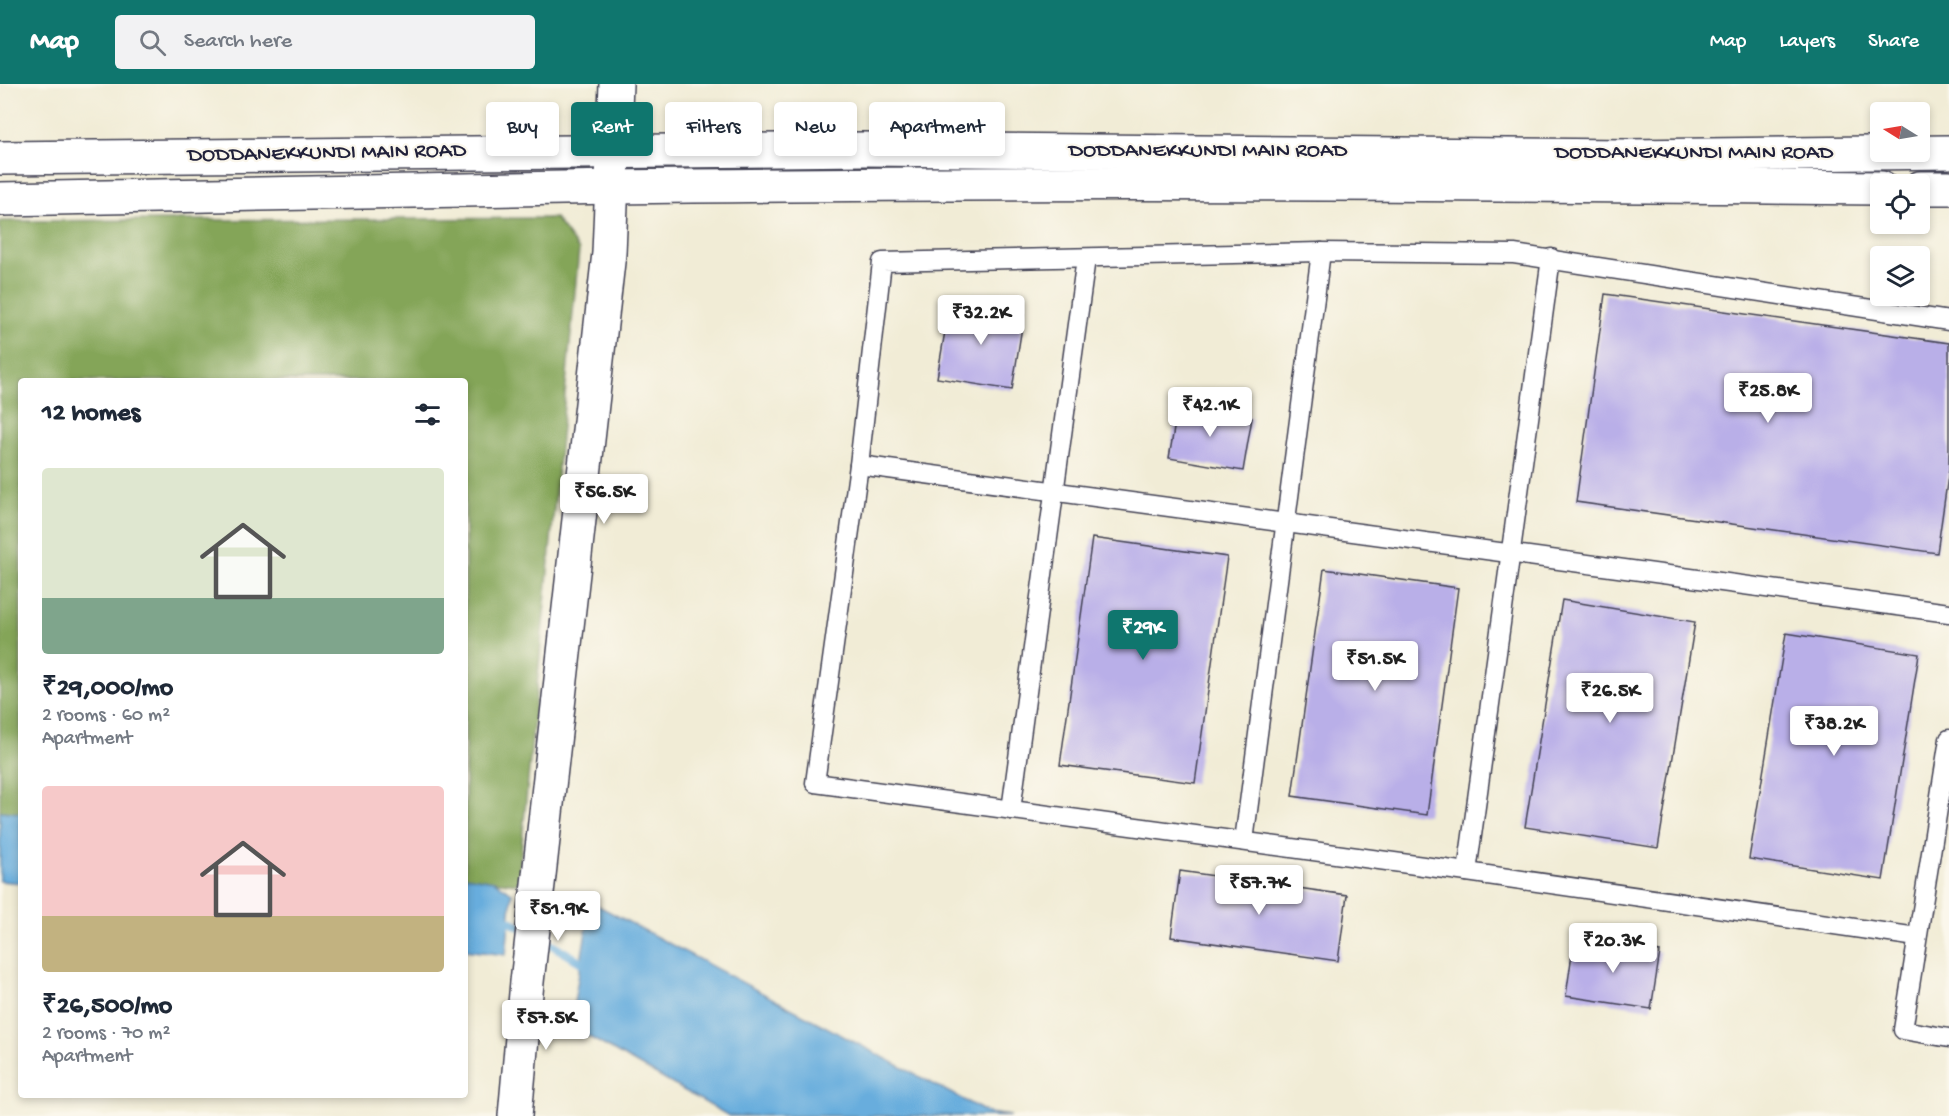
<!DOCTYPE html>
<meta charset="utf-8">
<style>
body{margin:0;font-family:"Gochi Hand",sans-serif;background:#f2f2f3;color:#1f2937;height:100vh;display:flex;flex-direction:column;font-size:22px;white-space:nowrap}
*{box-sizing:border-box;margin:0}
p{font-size:20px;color:#747a83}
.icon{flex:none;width:33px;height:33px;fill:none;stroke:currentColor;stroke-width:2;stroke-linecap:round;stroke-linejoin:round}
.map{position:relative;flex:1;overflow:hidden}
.sheet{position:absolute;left:18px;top:294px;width:450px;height:720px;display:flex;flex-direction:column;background:#fff;border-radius:6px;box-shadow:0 3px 9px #0003}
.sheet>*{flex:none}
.top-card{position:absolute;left:486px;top:18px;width:570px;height:54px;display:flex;gap:12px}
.needle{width:39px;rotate:281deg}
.controls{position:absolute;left:1870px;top:18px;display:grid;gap:12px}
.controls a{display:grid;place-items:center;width:60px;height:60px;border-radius:6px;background:#fff;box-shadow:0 3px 9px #0003;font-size:30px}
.price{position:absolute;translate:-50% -51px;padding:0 14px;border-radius:6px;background:#fff;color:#222;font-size:20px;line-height:39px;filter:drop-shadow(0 2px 3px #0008)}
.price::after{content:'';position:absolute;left:50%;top:36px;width:18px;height:14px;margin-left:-9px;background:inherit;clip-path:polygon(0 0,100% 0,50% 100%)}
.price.on{background:#0f766e;color:#fff}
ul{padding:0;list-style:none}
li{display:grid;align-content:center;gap:12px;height:318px;padding:0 24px}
li span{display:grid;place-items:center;height:186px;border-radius:6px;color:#555}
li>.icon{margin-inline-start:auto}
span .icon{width:108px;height:108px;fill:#fffc;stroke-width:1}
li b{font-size:26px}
h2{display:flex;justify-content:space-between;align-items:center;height:72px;padding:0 24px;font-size:26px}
.tag{padding:0 21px;border-radius:6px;background:#fff;box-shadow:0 3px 9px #0003;font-size:21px;line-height:54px}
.tag.on{background:#0f766e;color:#fff}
header{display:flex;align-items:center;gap:36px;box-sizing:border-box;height:84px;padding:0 30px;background:#0f766e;color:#fff}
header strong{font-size:28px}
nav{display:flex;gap:33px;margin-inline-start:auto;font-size:21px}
.search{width:420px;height:54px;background:#f2f2f3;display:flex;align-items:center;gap:15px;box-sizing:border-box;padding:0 21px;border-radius:6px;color:#747a83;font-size:22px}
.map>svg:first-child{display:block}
</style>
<header>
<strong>Map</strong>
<div class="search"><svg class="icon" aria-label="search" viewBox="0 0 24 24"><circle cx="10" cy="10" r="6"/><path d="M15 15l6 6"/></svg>Search here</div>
<nav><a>Map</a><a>Layers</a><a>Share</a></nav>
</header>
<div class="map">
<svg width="1949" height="1032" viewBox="0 0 1949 1032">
<rect width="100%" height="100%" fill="#fbf7ec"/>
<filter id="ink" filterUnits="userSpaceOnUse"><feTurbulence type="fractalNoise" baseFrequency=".0167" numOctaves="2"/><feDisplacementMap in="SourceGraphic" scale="12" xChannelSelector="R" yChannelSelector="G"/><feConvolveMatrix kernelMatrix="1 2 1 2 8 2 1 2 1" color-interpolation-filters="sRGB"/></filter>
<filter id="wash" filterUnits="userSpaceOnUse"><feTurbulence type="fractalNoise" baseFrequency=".008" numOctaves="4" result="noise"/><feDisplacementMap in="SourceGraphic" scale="24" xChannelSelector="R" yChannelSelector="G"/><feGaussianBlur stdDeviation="1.35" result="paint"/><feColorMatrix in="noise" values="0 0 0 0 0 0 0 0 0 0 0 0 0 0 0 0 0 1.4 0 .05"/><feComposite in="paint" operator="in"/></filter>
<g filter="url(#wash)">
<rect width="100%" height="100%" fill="#f1ecd6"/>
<path fill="#84a559" stroke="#53644a" stroke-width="1.5" d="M555,134L579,166L518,800L465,794V297H21V744L0,742V137Z"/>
<g fill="#67addd" stroke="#44688c" stroke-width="1.5">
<path d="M0,727L21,729V799L0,797Z"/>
<path d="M465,792L494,797L512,809L506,871L465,866Z"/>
<path d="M591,818L988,1029L1011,1032H729L570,942Z"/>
</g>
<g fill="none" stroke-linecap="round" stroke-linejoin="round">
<g stroke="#67addd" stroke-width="9">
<path d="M499,832L527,846"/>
<path d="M539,853L591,884"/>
</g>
</g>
<g id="blocks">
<g fill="#b9afe8">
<path d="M1605,210L1949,259V385L1937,469L1576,418Z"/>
<path d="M950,218L1024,230L1012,306L937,294Z"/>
<path d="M1178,321L1252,334L1243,387L1169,374Z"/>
<path d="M1092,454L1227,473L1195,699L1060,681Z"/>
<path d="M1324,485L1458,504L1427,731L1292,712Z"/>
<path d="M1562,516L1695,538L1658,764L1525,743Z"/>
<path d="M1786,549L1919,570L1883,796L1749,775Z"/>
<path d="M1180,787L1347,811L1338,877L1171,853Z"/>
<path d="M1574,856L1660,868L1651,925L1566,912Z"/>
</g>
</g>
</g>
<g filter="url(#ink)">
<use href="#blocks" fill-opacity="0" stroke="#414052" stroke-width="1.5"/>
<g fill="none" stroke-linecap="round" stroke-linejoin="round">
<g stroke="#414052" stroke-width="21">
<g id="service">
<path d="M859,381L882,178L1321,168L1514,170L1949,237"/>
<path d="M1949,655L1903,946L1949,954"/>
<path d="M1011,726L1086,174"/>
<path d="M1244,757L1321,168"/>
<path d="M1467,788L1551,174"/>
<path d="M1917,853L1467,788L815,699L859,381L1949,529"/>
</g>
</g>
<g stroke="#414052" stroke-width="36">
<path id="minor" d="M515,1032L527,898L609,169L616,0"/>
</g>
<g stroke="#414052" stroke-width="36">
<g id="tertiary">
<path d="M0,74L864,65L1628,72L1949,68"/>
<path d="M1920,104H1949"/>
<path d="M0,115C205,112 410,106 614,103C1037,97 1459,100 1881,104"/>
</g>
</g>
<use href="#service" stroke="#fff" stroke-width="18"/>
<use href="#minor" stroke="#fff" stroke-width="33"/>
<use href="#tertiary" stroke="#fff" stroke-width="33"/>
</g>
</g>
<g text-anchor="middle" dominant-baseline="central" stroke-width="4.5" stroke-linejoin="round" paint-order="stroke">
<g font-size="22" fill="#22223b" stroke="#fbf7ec">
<text x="1208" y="68">DODDANEKKUNDI MAIN ROAD</text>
<text transform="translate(327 70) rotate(-1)">DODDANEKKUNDI MAIN ROAD</text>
<text x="1694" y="70">DODDANEKKUNDI MAIN ROAD</text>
</g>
</g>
</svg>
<div class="controls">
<a><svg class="needle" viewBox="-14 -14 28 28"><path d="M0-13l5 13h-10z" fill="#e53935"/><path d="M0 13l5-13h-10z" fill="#747a83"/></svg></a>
<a><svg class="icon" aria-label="locate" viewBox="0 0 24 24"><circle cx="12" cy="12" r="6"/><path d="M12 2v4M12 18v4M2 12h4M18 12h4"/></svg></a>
<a><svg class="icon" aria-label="layers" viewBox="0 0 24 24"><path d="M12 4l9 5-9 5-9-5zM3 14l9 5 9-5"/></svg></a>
</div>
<b class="price" style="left:981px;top:262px">₹32.2K</b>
<b class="price" style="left:1768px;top:340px">₹25.8K</b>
<b class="price" style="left:1210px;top:354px">₹42.1K</b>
<b class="price" style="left:604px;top:441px">₹56.5K</b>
<b class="price on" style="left:1143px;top:577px">₹29K</b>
<b class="price" style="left:1375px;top:608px">₹51.5K</b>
<b class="price" style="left:1610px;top:640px">₹26.5K</b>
<b class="price" style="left:1834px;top:673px">₹38.2K</b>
<b class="price" style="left:1259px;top:832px">₹57.7K</b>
<b class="price" style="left:558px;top:858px">₹51.9K</b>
<b class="price" style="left:1613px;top:890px">₹20.3K</b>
<b class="price" style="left:546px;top:967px">₹57.5K</b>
<div class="top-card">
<a class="tag">Buy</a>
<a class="tag on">Rent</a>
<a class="tag">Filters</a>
<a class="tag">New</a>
<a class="tag">Apartment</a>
</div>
<section class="sheet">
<h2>12 homes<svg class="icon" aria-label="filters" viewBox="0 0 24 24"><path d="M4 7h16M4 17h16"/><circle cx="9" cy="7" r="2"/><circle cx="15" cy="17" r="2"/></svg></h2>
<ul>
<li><span style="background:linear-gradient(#dfe7d0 70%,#7fa58c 0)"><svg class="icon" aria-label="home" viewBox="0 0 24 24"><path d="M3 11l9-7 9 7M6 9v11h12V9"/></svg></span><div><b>₹29,000/mo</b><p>2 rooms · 60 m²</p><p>Apartment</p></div></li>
<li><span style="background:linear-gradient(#f6c9c9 70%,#c2b280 0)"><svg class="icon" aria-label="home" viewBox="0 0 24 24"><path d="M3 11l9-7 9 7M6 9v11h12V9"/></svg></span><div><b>₹26,500/mo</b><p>2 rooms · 70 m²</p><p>Apartment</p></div></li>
</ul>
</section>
</div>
